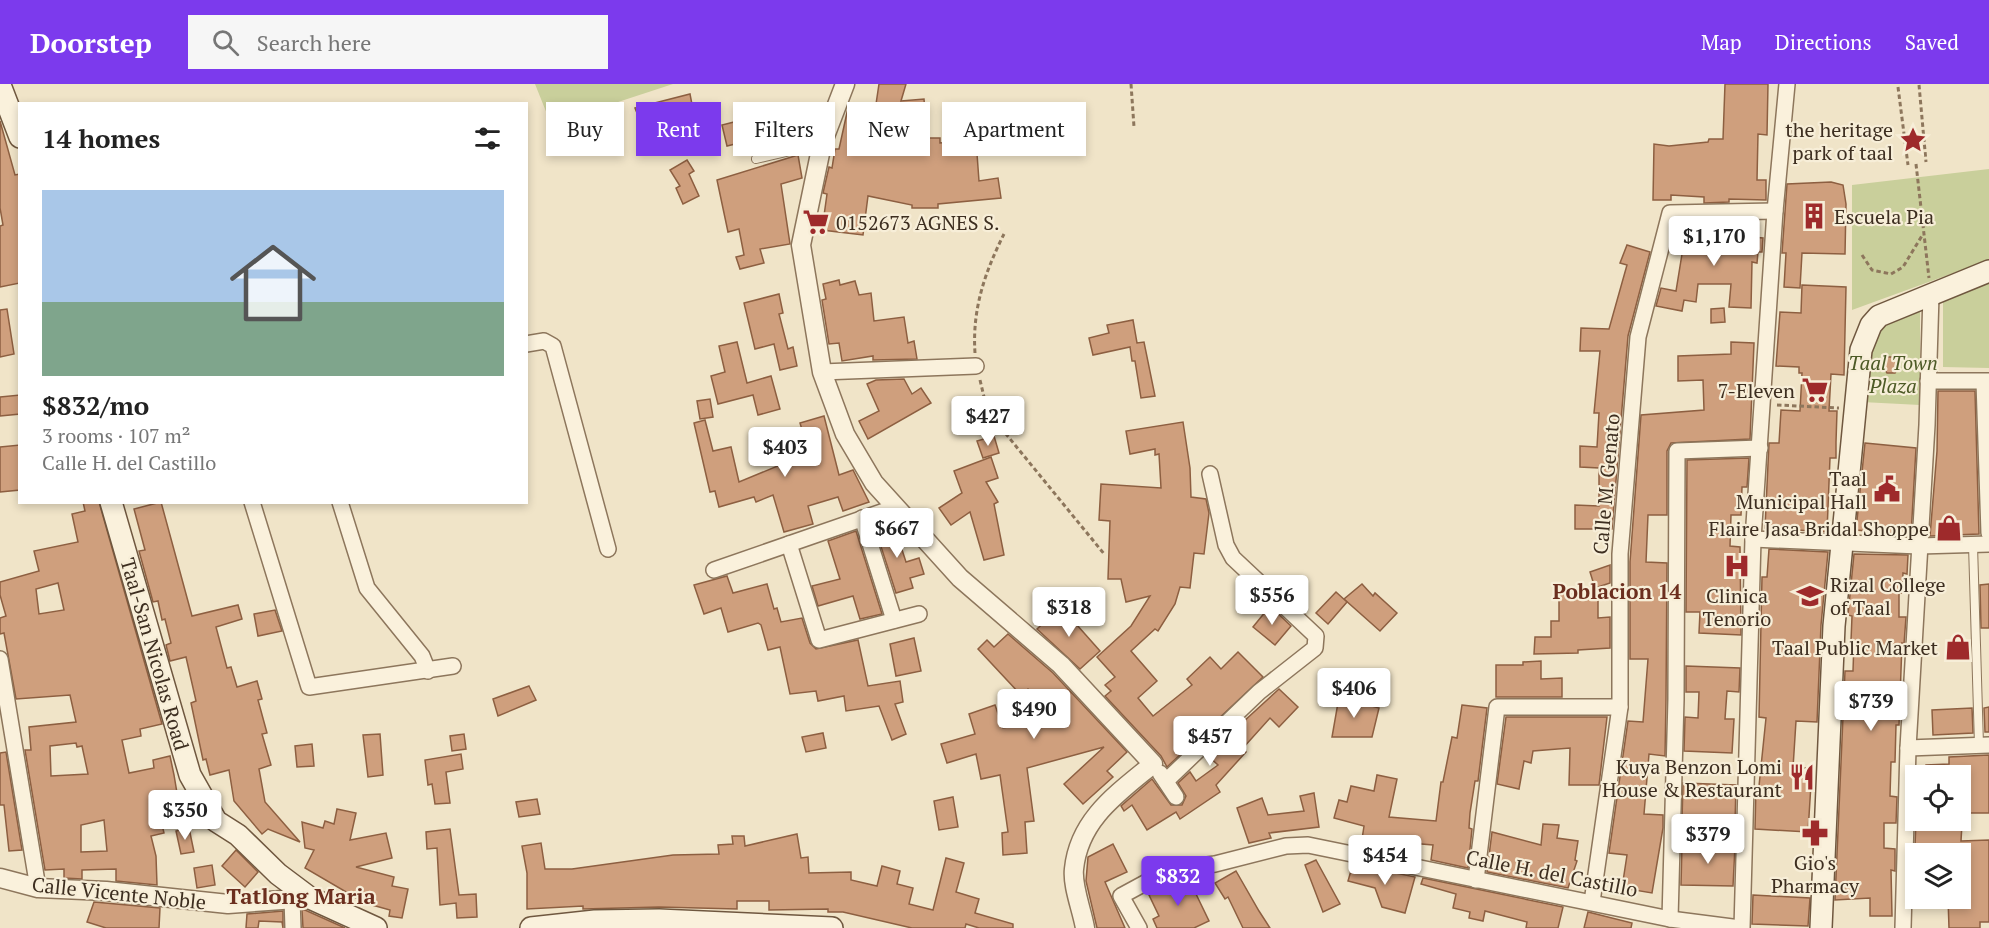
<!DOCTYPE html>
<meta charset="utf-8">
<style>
body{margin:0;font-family:"PT Serif",serif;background:#f6f6f6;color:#222;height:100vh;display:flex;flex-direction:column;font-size:22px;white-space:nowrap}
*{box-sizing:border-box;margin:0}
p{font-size:20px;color:#767676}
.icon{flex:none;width:33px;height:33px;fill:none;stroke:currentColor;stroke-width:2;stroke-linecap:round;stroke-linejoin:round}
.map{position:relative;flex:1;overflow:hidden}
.drawer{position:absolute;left:18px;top:18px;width:510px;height:402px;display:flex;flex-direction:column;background:#fff;border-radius:0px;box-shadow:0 3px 9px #0003}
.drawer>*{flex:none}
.banner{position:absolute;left:546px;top:18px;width:570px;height:54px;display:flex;gap:12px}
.fabs{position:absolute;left:1905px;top:681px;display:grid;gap:12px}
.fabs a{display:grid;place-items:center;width:66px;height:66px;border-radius:0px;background:#fff;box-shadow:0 3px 9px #0003;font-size:30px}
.price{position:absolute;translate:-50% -51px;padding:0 14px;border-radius:6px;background:#fff;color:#222;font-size:20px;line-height:39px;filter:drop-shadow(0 2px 3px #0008)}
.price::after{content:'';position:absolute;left:50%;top:36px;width:18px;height:14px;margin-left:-9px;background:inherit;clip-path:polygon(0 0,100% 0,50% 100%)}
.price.active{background:#7c3aed;color:#fff}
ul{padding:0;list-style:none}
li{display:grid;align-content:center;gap:12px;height:318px;padding:0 24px}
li+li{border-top:2px solid #e0e0e0}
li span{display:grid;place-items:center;height:186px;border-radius:0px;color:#555}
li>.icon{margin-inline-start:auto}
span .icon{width:108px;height:108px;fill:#fffc;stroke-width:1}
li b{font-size:26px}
h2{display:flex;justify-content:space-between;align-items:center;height:72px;padding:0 24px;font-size:26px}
.chip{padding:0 21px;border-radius:0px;background:#fff;box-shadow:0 3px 9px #0003;font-size:21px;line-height:54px}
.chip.active{background:#7c3aed;color:#fff}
header{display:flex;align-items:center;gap:36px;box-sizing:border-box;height:84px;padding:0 30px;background:#7c3aed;color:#fff}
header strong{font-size:28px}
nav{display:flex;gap:33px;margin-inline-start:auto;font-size:21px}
.search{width:420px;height:54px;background:#f6f6f6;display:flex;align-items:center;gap:15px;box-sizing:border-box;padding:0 21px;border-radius:0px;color:#767676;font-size:22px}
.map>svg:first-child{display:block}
</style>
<header>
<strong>Doorstep</strong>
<div class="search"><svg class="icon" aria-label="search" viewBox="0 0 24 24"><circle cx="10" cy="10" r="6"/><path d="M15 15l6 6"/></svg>Search here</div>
<nav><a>Map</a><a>Directions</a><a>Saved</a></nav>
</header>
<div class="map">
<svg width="1989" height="844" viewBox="0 0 1989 844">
<rect width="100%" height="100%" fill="#f0e4c8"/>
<g fill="#c9cf9b">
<path d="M535,0H673L551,40Z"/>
<path d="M1989,85V176L1852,226V101Z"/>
<path d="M1989,194V284L1943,283V212Z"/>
<path d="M1920,226V321L1862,318L1869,266L1883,240Z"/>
</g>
<g fill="#cf9f7d" stroke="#8d5f41" stroke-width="1.5" fill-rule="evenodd">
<path d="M879,0H906L901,17L924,15L927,54H940V59L976,56L979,97L998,94L1001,114L938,120V124H912V121L868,112L863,151L822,146L827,110L823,109L829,83L832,84L835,65H839L848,24L876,20Z"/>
<path d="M1725,0H1768L1767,51L1758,50L1757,96H1766V116L1729,115V118L1704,119V113L1671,111V116H1653L1654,60L1669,62L1708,58L1709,55H1723Z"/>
<path d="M690,10L694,31L642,42L635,24Z"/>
<path d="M799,32L802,52L795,53L796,59L765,67L760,44L779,41L778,36Z"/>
<path d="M742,36L747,57L727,62L722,41Z"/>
<path d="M0,37L15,91L20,90V199L0,203V142L3,141L0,124Z"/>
<path d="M798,71L802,94L781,100L790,160L760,165L764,179L740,185L736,173L744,171L739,145L728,148L717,96Z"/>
<path d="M687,76L694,87L689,90L699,112L683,120L676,104L680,102L670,86Z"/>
<path d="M1831,98L1843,101L1846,120L1845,170L1802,169L1800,204L1784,203L1786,169H1782L1787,100Z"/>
<path d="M1682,142H1703V149L1763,154L1762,168H1758L1757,179L1752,178L1751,224L1729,223L1731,200H1698L1696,218L1684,216L1682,227L1656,222L1661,204L1676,207L1683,164Z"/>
<path d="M1627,161L1650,168L1628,252L1612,445H1575V421L1599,422V384L1580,383V362L1597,363L1599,329H1594L1600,267H1580L1581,244L1609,245L1627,181L1620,179Z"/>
<path d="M839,196L840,201L855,197L859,211L871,209L874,237L904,233L908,259L914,257L917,275L873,276V272L842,277L839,259L829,260L822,216L826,215L823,200Z"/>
<path d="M1802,201L1846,203L1844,291L1831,290L1829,327H1837L1836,358V374H1830L1827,448L1765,444L1769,359H1779L1781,326L1800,327L1802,289H1799V283L1776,282L1780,228L1801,229Z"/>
<path d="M779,210L783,229L779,230L788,265L793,263L797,282L780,286L774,260L755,265L744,219Z"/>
<path d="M1724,224L1725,238L1711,239V225Z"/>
<path d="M7,225L14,270L0,273V226Z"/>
<path d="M1133,236L1137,259L1144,258L1155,312L1141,314L1135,277H1132L1130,263L1093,271L1089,254L1109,249L1107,241Z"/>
<path d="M737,258L747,299L771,292L780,325L758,331L753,311L718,320L711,292L725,288L719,262Z"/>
<path d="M1731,258L1754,259L1750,355L1671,359L1667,367V431H1648L1646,478L1667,479L1666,615L1665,672L1649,670L1644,730L1663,731V744L1652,809L1622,804L1627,771L1609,769L1628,637L1643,638L1648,575H1630V478L1641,331L1704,326L1703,296L1678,297V272L1731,270Z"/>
<path d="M1886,273H1895L1900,281L1895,289H1887L1882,280Z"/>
<path d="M904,295L912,310L921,304L931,319L868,355L859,337L879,327L867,300L876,296Z"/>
<path d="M1938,307H1975L1979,450L1930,452L1937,367Z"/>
<path d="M20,311V330L0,332V313Z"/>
<path d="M710,315L713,333L700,335L697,317Z"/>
<path d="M824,332L839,391L853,386L869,418L843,427L838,413L808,422L813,440L784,448L773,411L756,418L754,413L719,423L715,407L710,408L694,339L705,336L713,367L731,363L739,398L809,369L800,339Z"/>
<path d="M1183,338L1190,384L1191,413L1206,415L1209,429L1204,470L1194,469L1190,504L1180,503L1175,520L1158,547L1155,545L1131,567L1157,597L1138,614L1153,632L1192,601L1187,595L1210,573L1221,585L1238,568L1263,593L1167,683L1161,672L1105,612L1111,607L1105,601L1115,593L1097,573L1131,542L1150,512L1126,518L1121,495H1108L1110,437L1099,436L1101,400L1161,404L1159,370L1155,371V365L1130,370L1126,347Z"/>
<path d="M994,352L999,369L983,374L977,357Z"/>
<path d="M1865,359L1916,364L1911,451L1856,446Z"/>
<path d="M20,361V406L0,408V363Z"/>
<path d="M991,373L998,394L986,398L998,418L994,420L1004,471L984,476L970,428L951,441L939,424L962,409L954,387Z"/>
<path d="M1749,374L1747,403H1742L1741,431H1731L1730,462L1740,463L1741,551L1699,549L1700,528H1686L1687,376Z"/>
<path d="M83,418H99L162,640L140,645L141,652L122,656L129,689L154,684L153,676L170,672L174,691L178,715L157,720L164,749L151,752L156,772L157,801L116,797V785L82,786V795L64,794V785L45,786L25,666H31L29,643L76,638L70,611L16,615L4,549L0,550V534L6,532L0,511V498L39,487L34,467L78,458L72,430L85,427ZM58,499L64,526L39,530L36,505ZM76,659L77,663L82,662L88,690L51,692L50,662ZM104,736L107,767L81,768V741Z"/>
<path d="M161,418L192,532L238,521L242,535L216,543L227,584L231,583L237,603L257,597L262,615L258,616L267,649L262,650L271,681L259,685L265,718L300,758L268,745L262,750L234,717L229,686L210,691L206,675L203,676L191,619L196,617L186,573L170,577L166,561L171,559L165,535L162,536L158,517L153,518L139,467L145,466L134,425Z"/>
<path d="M893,438L906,478L919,474L924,490L910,494L913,504L896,509L875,444Z"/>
<path d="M856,447L882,530L860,535L853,512L818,522L812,502L840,495L828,457Z"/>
<path d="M1769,465L1828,468L1821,541L1817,638L1796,637L1793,684H1812L1808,748L1755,745L1756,702H1759L1766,634L1759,633L1762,493H1767Z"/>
<path d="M1854,470L1908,471L1907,490L1903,489L1902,509H1899V533H1906L1904,560L1902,559L1899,641H1896L1895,678H1891L1890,712L1897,713L1896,739H1884V764L1895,765V787L1891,786L1892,832H1870V814L1835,816L1845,587H1853L1854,557H1851L1852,532L1848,531Z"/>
<path d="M1610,481V499L1595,504L1590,488Z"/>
<path d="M727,492L733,509L767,500L774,525L777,524L781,538L802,534L810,559L816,565L858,556L868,602L900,597L903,618L895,620L906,650L892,656L879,622L846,627L844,612L818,617L816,607L790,610L780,563L768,566L761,541L758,539L728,548L721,524L704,530L694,501Z"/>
<path d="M1362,500L1373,512L1375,509L1397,529L1380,547L1344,515Z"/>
<path d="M1989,500V544H1981L1980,501Z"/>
<path d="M1336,508L1347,518L1328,540L1316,529Z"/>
<path d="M1559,510H1598V534L1610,533V564L1578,566V569L1534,570L1535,553H1551V537H1559Z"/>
<path d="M1270,522L1291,542L1275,561L1253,543Z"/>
<path d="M1061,523L1100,567L1080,585L1037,545Z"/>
<path d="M275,526L282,547L258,552L254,530Z"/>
<path d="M1008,550L1053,589L1127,668L1107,687L1113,693L1083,720L1064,700L1104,663L1027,684L1034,737L1025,738L1027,769L1003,771L1002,749L1008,748L1000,691L981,695L976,670L947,679L941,660L975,650L969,630L995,621L1003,644L1055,634L1028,605L1021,611L978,565L987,556L994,563Z"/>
<path d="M914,554L921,587L896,592L890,560Z"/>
<path d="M1541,577V595L1562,594V613H1496V581H1523V578Z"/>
<path d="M1686,582L1740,584L1739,608L1727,607L1725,635H1734L1732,669L1684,667L1685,633L1698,634L1699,608H1686Z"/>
<path d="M529,602L536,616L498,632L493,615Z"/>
<path d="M1279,605L1298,623L1279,643L1270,634L1243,664L1246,668L1216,701L1220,708L1180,735L1176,728L1147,746L1132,721L1124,727L1121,722L1152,695L1171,721H1182L1186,712L1178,699L1190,688L1196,697L1218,681L1207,671Z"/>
<path d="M1339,613L1379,624L1372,653H1332Z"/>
<path d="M1462,621L1487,624L1478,697H1475L1470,729L1469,744L1472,745L1468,784L1431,776L1433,761L1386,757L1385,767L1361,762L1364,742L1334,734L1339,716L1347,718L1351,702L1374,707L1377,691L1397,695L1389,733L1436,737L1441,698H1443L1452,653L1457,654Z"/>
<path d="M1989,623V648H1985L1984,624Z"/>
<path d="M1972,624L1973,649L1933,651L1932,626Z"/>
<path d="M1506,633H1607L1599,701H1569L1570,664L1533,667L1531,679L1524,677L1519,705L1497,700Z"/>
<path d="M823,649L826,664L806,668L802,653Z"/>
<path d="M380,650L383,691L368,693L363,651Z"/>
<path d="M464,650L466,665L452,667L450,652Z"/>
<path d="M312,660L314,682L297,683L295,662Z"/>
<path d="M6,668L22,766L9,767L4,721H0V669Z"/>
<path d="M461,670L463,685L446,688L450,719L435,720L432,700L428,701L425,676Z"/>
<path d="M1989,671V729H1960V692H1926V681L1949,680V673Z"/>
<path d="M1683,699L1736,701L1735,738L1682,736Z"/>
<path d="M1314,709L1319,743L1269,749L1271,754L1249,759L1237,724L1262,714L1268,731L1304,727L1300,712Z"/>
<path d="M953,713L958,743L939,746L934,717Z"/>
<path d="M537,715L540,730L519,733L516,718Z"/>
<path d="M337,725L356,729L350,756L386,749L392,774L356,783L394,793L392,802L408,805L402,834L389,832L390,826L365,819L305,784L314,766L305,764L302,738L323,744L325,737L334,740Z"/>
<path d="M1916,737L1962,740L1961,757L1989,756V838H1980V844H1949L1948,814H1960V770H1916L1914,788Z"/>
<path d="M1543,740L1559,741L1557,754L1578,757L1575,776L1577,777L1568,804L1487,788L1492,748L1541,761Z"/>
<path d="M189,744L194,768L181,770L176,747Z"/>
<path d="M450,745L459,811L476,810L477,833L457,834L456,819L440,821L437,764L427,765L426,748Z"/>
<path d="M797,750L801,774L808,773L809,789L851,788V796L877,802L882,782L900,787L897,800L913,804L909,820L933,826L946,774L964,779L956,808L979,815L975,829L1013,840V844H979L966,840L965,844H912L843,828H828V825L769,826V817H737V825L659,823L583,825V822L527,825V789L522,762L541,759L545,785H572L673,771L719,770L718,761L733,760L732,752H744L745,762Z"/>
<path d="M1113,760L1127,788L1105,798L1125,844H1097L1086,797L1088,773Z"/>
<path d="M1682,761L1735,762L1733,802L1681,801Z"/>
<path d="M236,766L258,788L245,803L222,782Z"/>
<path d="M1316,776L1340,820L1323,828L1305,781Z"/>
<path d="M1353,780L1415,793L1405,829L1382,823L1375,804L1348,797Z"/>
<path d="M212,781L215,801L197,804L194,784Z"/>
<path d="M1236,787L1259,827L1270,844H1243L1228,813L1225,815L1215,799Z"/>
<path d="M1423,794L1563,823L1558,844H1526L1527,838L1485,827L1483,837L1469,834L1470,828L1453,824L1456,810L1421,800Z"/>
<path d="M1178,796L1180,799L1185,797L1191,810L1195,808L1209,837L1194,844H1157L1153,835L1159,832L1149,811L1155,808L1154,805Z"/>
<path d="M1753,811L1810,814L1808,842L1752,840Z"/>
<path d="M94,818L160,824L159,844H106L87,838Z"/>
<path d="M302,826H305L345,844H303Z"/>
<path d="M283,827V844L282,838L259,837L258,844H246L247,830Z"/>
<path d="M1588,828L1632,839L1631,844H1584Z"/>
</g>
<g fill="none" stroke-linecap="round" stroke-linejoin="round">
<g stroke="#8d765c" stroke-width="10">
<g id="service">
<path d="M756,75L820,60"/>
<path d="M1973,461L1979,661"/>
</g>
</g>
<g stroke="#8d765c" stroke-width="18">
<g id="minor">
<path d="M526,260L544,257L553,262L608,465"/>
<path d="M822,288L976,282"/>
<path d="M1928,297H1989"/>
<path d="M1984,298L1989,449"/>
<path d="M252,418L309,603L453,582"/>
<path d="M340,418L367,504L422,572L428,587"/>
<path d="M862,434L894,536"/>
<path d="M1753,455L1919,462L1989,460"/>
<path d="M789,460L819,556L919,530"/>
<path d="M714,486L896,423"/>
<path d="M0,575L38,804"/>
<path d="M1908,664L1989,661"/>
<path d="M1160,689L1176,713"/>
<path d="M1166,697L1259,608L1315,564L1316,552L1233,474L1226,461L1210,390"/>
<path d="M1476,796L1497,623H1620"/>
<path d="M292,815L293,844"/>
<path d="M1592,818L1620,623V470L1638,253L1670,129L1775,127"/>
<path d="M1670,835L1676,615L1677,367L1760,364"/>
<path d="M1139,844L1121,812L1169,786L1215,780L1286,762L1308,761L1670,835L1740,844"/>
<path d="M1742,844L1753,455L1775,127L1787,0"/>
<path d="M1903,844L1908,664L1927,341L1931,211"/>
</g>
</g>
<g stroke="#8d765c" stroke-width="21">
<g id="tertiary">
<path d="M845,0L822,60L801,161L822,288L845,350L874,399L960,494L1061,581L1153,680C1118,709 1079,735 1074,785C1072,802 1082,826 1085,844"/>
<path d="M0,794L38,804L106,807L228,820L310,814"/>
</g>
</g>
<g stroke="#6f573f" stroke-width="24">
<g id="secondary">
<path d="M0,1L20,53"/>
<path d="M111,418L190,691L216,737L238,751L278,790L310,814L376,844"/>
<path d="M531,844L595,837L659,836L832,844"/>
<path d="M1821,844L1834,542L1861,266L1871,241L1879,232L1989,187"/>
</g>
</g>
<g stroke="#8d765c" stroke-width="3" stroke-dasharray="4.5 3" stroke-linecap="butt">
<path d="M1131,0L1134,43"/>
<path d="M1919,1L1926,78"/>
<path d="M1898,3L1908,81"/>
<path d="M1916,80L1929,194"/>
<path d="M1862,171L1872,186L1891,190L1903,183L1923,150"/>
<path d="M975,269C972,225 985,188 1004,150"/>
<path d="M980,296L985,317L997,339L1105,471"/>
<path d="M1777,321L1839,324"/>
</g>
<use href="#service" stroke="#faf1dc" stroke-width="8"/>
<use href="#minor" stroke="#faf1dc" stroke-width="15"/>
<use href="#tertiary" stroke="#faf1dc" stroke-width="18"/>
<use href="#secondary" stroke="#faf1dc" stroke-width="21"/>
</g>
<defs>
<g id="sight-bare" transform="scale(2.07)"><path d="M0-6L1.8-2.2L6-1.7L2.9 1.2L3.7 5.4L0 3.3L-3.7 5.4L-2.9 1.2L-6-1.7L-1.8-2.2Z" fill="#9e2a2b" stroke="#f7eed8" stroke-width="2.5" paint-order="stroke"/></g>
<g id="building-bare" transform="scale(2.07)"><path d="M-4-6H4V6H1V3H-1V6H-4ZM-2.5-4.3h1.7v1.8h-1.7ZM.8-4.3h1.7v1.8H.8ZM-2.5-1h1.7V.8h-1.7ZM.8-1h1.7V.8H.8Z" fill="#9e2a2b" stroke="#f7eed8" stroke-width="2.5" paint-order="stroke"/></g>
<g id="supermarket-bare" transform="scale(2.07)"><path d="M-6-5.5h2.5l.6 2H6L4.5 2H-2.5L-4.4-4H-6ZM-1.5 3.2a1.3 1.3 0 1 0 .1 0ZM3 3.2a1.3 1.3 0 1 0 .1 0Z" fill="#9e2a2b" stroke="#f7eed8" stroke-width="2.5" paint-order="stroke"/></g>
<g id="civic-bare" transform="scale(2.07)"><path d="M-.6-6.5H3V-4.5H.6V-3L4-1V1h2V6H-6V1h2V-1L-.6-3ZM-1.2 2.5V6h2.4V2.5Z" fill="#9e2a2b" stroke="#f7eed8" stroke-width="2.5" paint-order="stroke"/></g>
<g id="shop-bare" transform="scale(2.07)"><path d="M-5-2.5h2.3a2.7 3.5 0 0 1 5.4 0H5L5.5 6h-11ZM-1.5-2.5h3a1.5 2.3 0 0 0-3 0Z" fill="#9e2a2b" stroke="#f7eed8" stroke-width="2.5" paint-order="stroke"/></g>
<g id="hospital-bare" transform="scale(2.07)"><path d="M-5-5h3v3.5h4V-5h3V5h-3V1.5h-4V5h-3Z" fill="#9e2a2b" stroke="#f7eed8" stroke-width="2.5" paint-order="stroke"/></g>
<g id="university-bare" transform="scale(2.07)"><path d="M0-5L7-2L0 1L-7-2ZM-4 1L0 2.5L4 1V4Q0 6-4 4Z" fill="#9e2a2b" stroke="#f7eed8" stroke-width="2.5" paint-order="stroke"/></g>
<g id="restaurant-bare" transform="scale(2.07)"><path d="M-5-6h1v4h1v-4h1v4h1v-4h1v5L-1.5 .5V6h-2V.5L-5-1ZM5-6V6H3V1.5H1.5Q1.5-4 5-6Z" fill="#9e2a2b" stroke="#f7eed8" stroke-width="2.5" paint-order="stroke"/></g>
<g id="pharmacy-bare" transform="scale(2.07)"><path d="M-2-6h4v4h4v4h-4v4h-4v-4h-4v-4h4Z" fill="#9e2a2b" stroke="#f7eed8" stroke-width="2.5" paint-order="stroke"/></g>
</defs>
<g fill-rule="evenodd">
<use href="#sight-bare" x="1913" y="56"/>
<use href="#building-bare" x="1814" y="132"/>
<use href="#supermarket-bare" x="816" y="138"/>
<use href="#supermarket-bare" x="1815" y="306"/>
<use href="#civic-bare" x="1887" y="405"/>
<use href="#shop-bare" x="1949" y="444"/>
<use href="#hospital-bare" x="1737" y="482"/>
<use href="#university-bare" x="1810" y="512"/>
<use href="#shop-bare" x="1958" y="563"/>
<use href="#restaurant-bare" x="1802" y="693"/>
<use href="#pharmacy-bare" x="1815" y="749"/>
</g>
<g text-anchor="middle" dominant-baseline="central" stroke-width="4.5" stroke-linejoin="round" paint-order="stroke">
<g font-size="20" fill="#3d2e20" stroke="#f7eed8" text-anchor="end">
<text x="1893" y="45">the heritage<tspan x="1893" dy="23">park of taal</tspan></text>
<text x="1834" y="132" text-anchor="start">Escuela Pia</text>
<text x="836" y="138" text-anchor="start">0152673 AGNES S.</text>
<text x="1795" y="306">7-Eleven</text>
<text x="1867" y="394">Taal<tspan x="1867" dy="23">Municipal Hall</tspan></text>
<text x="1929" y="444">Flaire Jasa Bridal Shoppe</text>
<text x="1830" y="500" text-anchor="start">Rizal College<tspan x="1830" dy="23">of Taal</tspan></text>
<text x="1737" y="511" text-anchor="middle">Clinica<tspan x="1737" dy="23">Tenorio</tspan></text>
<text x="1938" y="563">Taal Public Market</text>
<text x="1782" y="682">Kuya Benzon Lomi<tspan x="1782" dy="23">House &amp; Restaurant</tspan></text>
<text x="1815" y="778" text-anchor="middle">Gio's<tspan x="1815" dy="23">Pharmacy</tspan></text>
</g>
<g font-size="20" font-style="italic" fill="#4d5a26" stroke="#f7eed8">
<text x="1893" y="278">Taal Town<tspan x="1893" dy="23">Plaza</tspan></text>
</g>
<g font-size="20" fill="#3d2e20" stroke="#f7eed8">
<text transform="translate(1606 400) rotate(-85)">Calle M. Genato</text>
<text transform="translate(155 570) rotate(74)">Taal-San Nicolas Road</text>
<text transform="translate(1552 789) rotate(11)">Calle H. del Castillo</text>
<text transform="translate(119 809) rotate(6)">Calle Vicente Noble</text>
</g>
<g font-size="21" font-weight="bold" fill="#6b2e1e" stroke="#f7eed8">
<text x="1617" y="507">Poblacion 14</text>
</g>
<g font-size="22" font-weight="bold" fill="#6b2e1e" stroke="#f7eed8">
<text x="301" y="811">Tatlong Maria</text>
</g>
</g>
</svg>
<div class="fabs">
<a><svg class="icon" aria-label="locate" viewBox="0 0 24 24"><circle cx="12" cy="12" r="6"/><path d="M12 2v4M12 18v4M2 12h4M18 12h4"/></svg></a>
<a><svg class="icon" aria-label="layers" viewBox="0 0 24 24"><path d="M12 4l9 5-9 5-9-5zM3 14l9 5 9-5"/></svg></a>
</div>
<b class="price" style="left:1714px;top:183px">$1,170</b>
<b class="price" style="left:988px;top:363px">$427</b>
<b class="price" style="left:785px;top:394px">$403</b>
<b class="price" style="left:897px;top:475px">$667</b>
<b class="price" style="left:1272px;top:542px">$556</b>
<b class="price" style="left:1069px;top:554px">$318</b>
<b class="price" style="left:1354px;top:635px">$406</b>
<b class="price" style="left:1871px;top:648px">$739</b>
<b class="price" style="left:1034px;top:656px">$490</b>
<b class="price" style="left:1210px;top:683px">$457</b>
<b class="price" style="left:185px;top:757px">$350</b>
<b class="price" style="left:1708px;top:781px">$379</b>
<b class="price" style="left:1385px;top:802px">$454</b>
<b class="price active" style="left:1178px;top:823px">$832</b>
<div class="banner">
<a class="chip">Buy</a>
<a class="chip active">Rent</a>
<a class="chip">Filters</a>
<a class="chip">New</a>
<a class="chip">Apartment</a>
</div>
<section class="drawer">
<h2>14 homes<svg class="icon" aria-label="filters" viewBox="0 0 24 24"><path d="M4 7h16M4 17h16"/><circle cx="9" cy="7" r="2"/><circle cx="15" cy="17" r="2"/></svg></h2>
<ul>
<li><span style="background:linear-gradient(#a9c7e8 60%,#7fa58c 0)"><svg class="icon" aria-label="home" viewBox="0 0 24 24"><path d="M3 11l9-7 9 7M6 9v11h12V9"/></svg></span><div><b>$832/mo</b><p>3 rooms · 107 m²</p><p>Calle H. del Castillo</p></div></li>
</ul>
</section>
</div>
